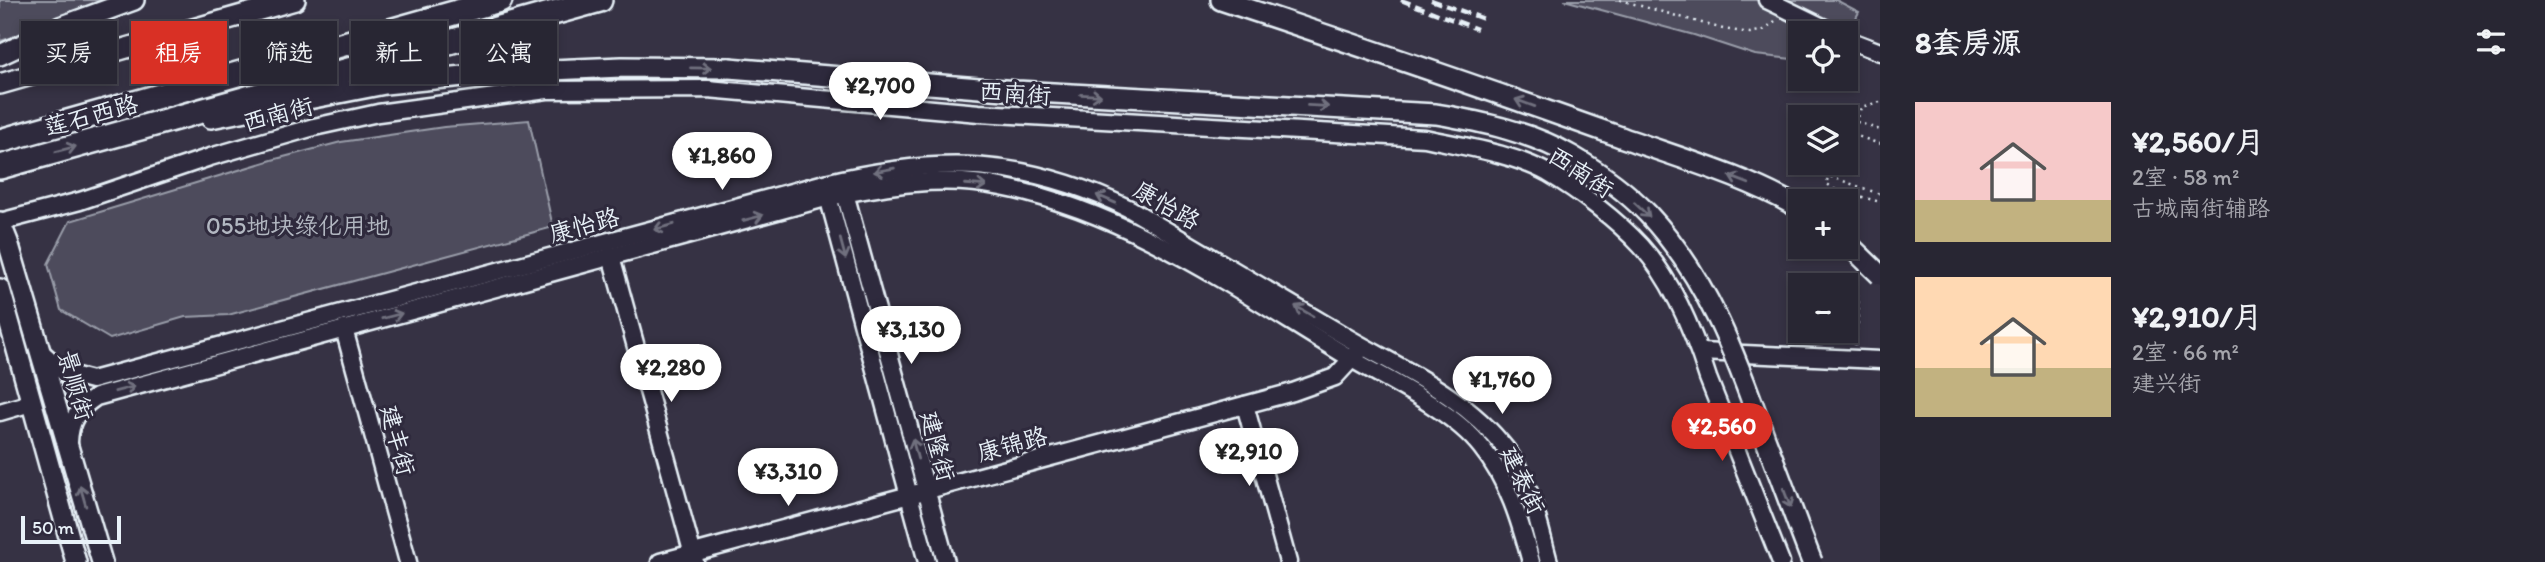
<!DOCTYPE html>
<html lang="zh">
<meta charset="utf-8">
<style>
body{margin:0;font-family:Itim,"LXGW WenKai TC",sans-serif;background:#302e3b;color:#f1f3f6;height:100vh;display:flex;flex-direction:column;font-size:26px;white-space:nowrap}
*{box-sizing:border-box;margin:0}
p{font-size:23px;color:#a5a5ac}
.icon{flex:none;width:38px;height:38px;fill:none;stroke:currentColor;stroke-width:2;stroke-linecap:round;stroke-linejoin:round}
.map{position:relative;flex:1;overflow:hidden}
.sheet{display:flex;flex-direction:column;background:#282633;width:665px}
.sheet>*{flex:none}
.hud{position:absolute;left:21px;top:21px;width:665px;height:63px;display:flex;gap:14px}
.buttons{position:absolute;left:1788px;top:21px;display:grid;gap:14px}
.buttons a{display:grid;place-items:center;width:70px;height:70px;border-radius:0px;background:#282633;box-shadow:0 4px 10px #0003,0 0 0 2px #44434e;font-size:35px}
.scale{position:absolute;left:21px;bottom:18px;width:100px;box-sizing:border-box;padding-left:7px;border:4px solid #e8f1f8;border-top:0;font-size:19px;line-height:24px;white-space:nowrap;color:#e8f1f8;-webkit-text-stroke:5px #2f2a3d;paint-order:stroke}
.price{position:absolute;translate:-50% -60px;padding:0 16px;border-radius:24px;background:#fff;color:#222;font-size:23px;line-height:46px;filter:drop-shadow(0 2px 4px #0008)}
.price::after{content:'';position:absolute;left:50%;top:42px;width:21px;height:16px;margin-left:-10px;background:inherit;clip-path:polygon(0 0,100% 0,50% 100%)}
.price.selected{background:#d93025;color:#fff}
ul{padding:0;list-style:none}
li{display:flex;align-items:center;gap:21px;height:175px;padding:0 35px}
li span{display:grid;place-items:center;flex:none;width:196px;height:140px;border-radius:0px;color:#555}
li>.icon{margin-inline-start:auto}
span .icon{width:84px;height:84px;fill:#fffc;stroke-width:1}
li b{font-size:30px}
h2{display:flex;justify-content:space-between;align-items:center;height:84px;padding:0 35px;font-size:30px}
.pill{padding:0 24px;border-radius:0px;background:#282633;box-shadow:0 4px 10px #0003,0 0 0 2px #44434e;font-size:24px;line-height:63px}
.pill.selected{background:#d93025;color:#fff}
main{display:flex;flex:1;min-height:0}
.map>svg:first-child{display:block}
</style>
<main>
<div class="map">
<svg width="1880" height="562" viewBox="0 0 1880 562">
<rect width="100%" height="100%" fill="#363244"/>
<filter id="ink" filterUnits="userSpaceOnUse"><feTurbulence type="fractalNoise" baseFrequency=".0143" numOctaves="2"/><feDisplacementMap in="SourceGraphic" scale="14" xChannelSelector="R" yChannelSelector="G"/><feConvolveMatrix kernelMatrix="1 2 1 2 8 2 1 2 1" color-interpolation-filters="sRGB"/></filter>
<g filter="url(#ink)">
<g fill="#4d4b5c" stroke="#9a9eaa" stroke-width="2">
<path d="M0,0H140L0,41Z"/>
<path d="M1564,0H1836L1859,12L1846,37V33H1801V60L1755,55L1694,35Z"/>
<path d="M529,120L553,227L228,315L185,317L110,339L61,310L48,264L70,221L272,160L341,142L444,127Z"/>
</g>
<g fill="none" stroke-linecap="round" stroke-linejoin="round">
<g stroke="#e8f1f8" stroke-width="21">
<g id="minor">
<path d="M1767,0L1835,33"/>
<path d="M1846,39L1880,52"/>
<path d="M843,186L946,562"/>
<path d="M826,189L927,562"/>
<path d="M0,222L80,201L210,157L314,127L378,113L547,90L708,89L979,113L1425,138C1466,147 1511,153 1548,173C1579,191 1617,220 1641,246C1673,281 1694,333 1708,378L1781,562"/>
<path d="M611,256L695,562"/>
<path d="M344,329L408,562"/>
<path d="M40,351L65,373L92,380L825,183C938,156 1023,157 1130,209C1203,252 1277,296 1350,339C1406,371 1466,397 1506,449C1531,482 1538,522 1549,562"/>
<path d="M1700,352L1880,360"/>
<path d="M1245,405L1288,562"/>
<path d="M0,412L31,403"/>
<path d="M69,442C70,420 77,410 96,397L829,197C885,185 943,175 1001,187C1130,212 1240,292 1350,358C1391,382 1452,410 1481,447C1508,480 1520,521 1531,562"/>
<path d="M660,562L1293,392L1335,377L1359,351"/>
</g>
</g>
<g stroke="#e8f1f8" stroke-width="24">
<g id="major">
<path d="M1221,0C1354,44 1487,89 1618,136C1679,158 1745,176 1801,209"/>
<path d="M0,55L60,27L134,0"/>
<path d="M0,84L295,0"/>
<path d="M211,118L385,84L503,72L622,67L729,68"/>
<path d="M0,222L8,242L102,562"/>
<path d="M0,289L76,562"/>
</g>
</g>
<g stroke="#e8f1f8" stroke-width="28">
<g id="highway">
<path d="M0,141L500,0"/>
<path d="M0,167L600,0"/>
</g>
</g>
<g stroke="#e8f1f8" stroke-width="2.5" stroke-dasharray="2 5" stroke-linecap="butt">
<path d="M1620,0L1723,29L1750,33L1764,30L1775,21"/>
<path d="M1880,102L1861,107L1857,122L1880,130"/>
<path d="M1842,117L1860,111"/>
<path d="M1846,132L1880,144"/>
<path d="M1841,194L1826,183L1829,176L1880,194"/>
<path d="M1842,201L1841,194H1852L1880,202"/>
<path d="M1855,345L1859,313L1857,280"/>
</g>
<use href="#minor" stroke="#2f2a3d" stroke-width="16"/>
<use href="#major" stroke="#2f2a3d" stroke-width="19"/>
<use href="#highway" stroke="#2f2a3d" stroke-width="23"/>
<g stroke="#e8f1f8" stroke-width="4.5" stroke-dasharray="10 5" stroke-linecap="butt">
<path d="M1401,0L1477,29"/>
<path d="M1431,0L1484,19"/>
</g>
<g stroke="#e8f1f8" stroke-width="24" stroke-linecap="butt">
<g id="major-bridge">
<path d="M729,68L1017,91L1436,114C1483,122 1531,132 1572,156C1599,172 1627,192 1648,214C1707,277 1737,358 1765,438C1781,479 1796,521 1812,562"/>
<path d="M1846,242L1880,275"/>
</g>
</g>
<use href="#major-bridge" stroke="#2f2a3d" stroke-width="19"/>
</g>
<defs><path id="oneway-shaft" d="M-6 0H5M1.5-3L5.5 0L1.5 3" fill="none" stroke-width="1.6" stroke-linecap="round" stroke-linejoin="round" transform="scale(1.75)"/></defs>
<g stroke="#70707e">
<use href="#oneway-shaft" transform="translate(701 68) rotate(1)"/>
<use href="#oneway-shaft" transform="translate(1091 95) rotate(3)"/>
<use href="#oneway-shaft" transform="translate(1525 103) rotate(-160)"/>
<use href="#oneway-shaft" transform="translate(1318 106) rotate(3)"/>
<use href="#oneway-shaft" transform="translate(66 149) rotate(-15)"/>
<use href="#oneway-shaft" transform="translate(884 170) rotate(170)"/>
<use href="#oneway-shaft" transform="translate(1739 180) rotate(-159)"/>
<use href="#oneway-shaft" transform="translate(976 185) rotate(4)"/>
<use href="#oneway-shaft" transform="translate(1106 199) rotate(-157)"/>
<use href="#oneway-shaft" transform="translate(1642 210) rotate(43)"/>
<use href="#oneway-shaft" transform="translate(753 218) rotate(-15)"/>
<use href="#oneway-shaft" transform="translate(664 227) rotate(165)"/>
<use href="#oneway-shaft" transform="translate(843 249) rotate(75)"/>
<use href="#oneway-shaft" transform="translate(1304 311) rotate(-150)"/>
<use href="#oneway-shaft" transform="translate(392 316) rotate(-15)"/>
<use href="#oneway-shaft" transform="translate(125 389) rotate(-15)"/>
<use href="#oneway-shaft" transform="translate(915 449) rotate(-105)"/>
<use href="#oneway-shaft" transform="translate(83 496) rotate(-106)"/>
<use href="#oneway-shaft" transform="translate(1787 498) rotate(69)"/>
</g>
</g>
<g text-anchor="middle" dominant-baseline="central" stroke-width="6" stroke-linejoin="round" paint-order="stroke">
<g font-size="24" fill="#e8f1f8" stroke="#2f2a3d">
<text transform="translate(1015 93) rotate(4)">西南街</text>
<text transform="translate(278 114) rotate(-15)">西南街</text>
<text transform="translate(91 115) rotate(-15)">莲石西路</text>
<text transform="translate(1581 172) rotate(33)">西南街</text>
<text transform="translate(1167 205) rotate(30)">康怡路</text>
<text transform="translate(584 225) rotate(-15)">康怡路</text>
<text transform="translate(76 385) rotate(74)">景顺街</text>
<text transform="translate(398 440) rotate(75)">建丰街</text>
<text transform="translate(1012 444) rotate(-15)">康锦路</text>
<text transform="translate(938 446) rotate(75)">建隆街</text>
<text transform="translate(1523 480) rotate(64)">建泰街</text>
</g>
<g font-size="24" fill="#b2b7c1" stroke="#2f2a3d">
<text x="298" y="225">055地块绿化用地</text>
</g>
</g>
</svg>
<div class="buttons">
<a><svg class="icon" aria-label="locate" viewBox="0 0 24 24"><circle cx="12" cy="12" r="6"/><path d="M12 2v4M12 18v4M2 12h4M18 12h4"/></svg></a>
<a><svg class="icon" aria-label="layers" viewBox="0 0 24 24"><path d="M12 4l9 5-9 5-9-5zM3 14l9 5 9-5"/></svg></a>
<a>+</a>
<a>−</a>
</div>
<div class="scale">50 m</div>
<b class="price" style="left:880px;top:122px">¥2,700</b>
<b class="price" style="left:722px;top:192px">¥1,860</b>
<b class="price" style="left:911px;top:366px">¥3,130</b>
<b class="price" style="left:671px;top:404px">¥2,280</b>
<b class="price" style="left:1502px;top:416px">¥1,760</b>
<b class="price selected" style="left:1722px;top:463px">¥2,560</b>
<b class="price" style="left:1249px;top:488px">¥2,910</b>
<b class="price" style="left:788px;top:508px">¥3,310</b>
<div class="hud">
<a class="pill">买房</a>
<a class="pill selected">租房</a>
<a class="pill">筛选</a>
<a class="pill">新上</a>
<a class="pill">公寓</a>
</div>
</div>
<section class="sheet">
<h2>8套房源<svg class="icon" aria-label="filters" viewBox="0 0 24 24"><path d="M4 7h16M4 17h16"/><circle cx="9" cy="7" r="2"/><circle cx="15" cy="17" r="2"/></svg></h2>
<ul>
<li><span style="background:linear-gradient(#f6c9c9 70%,#c2b280 0)"><svg class="icon" aria-label="home" viewBox="0 0 24 24"><path d="M3 11l9-7 9 7M6 9v11h12V9"/></svg></span><div><b>¥2,560/月</b><p>2室 · 58 m²</p><p>古城南街辅路</p></div></li>
<li><span style="background:linear-gradient(#ffd9b3 65%,#c2b280 0)"><svg class="icon" aria-label="home" viewBox="0 0 24 24"><path d="M3 11l9-7 9 7M6 9v11h12V9"/></svg></span><div><b>¥2,910/月</b><p>2室 · 66 m²</p><p>建兴街</p></div></li>
</ul>
</section>
</main>
